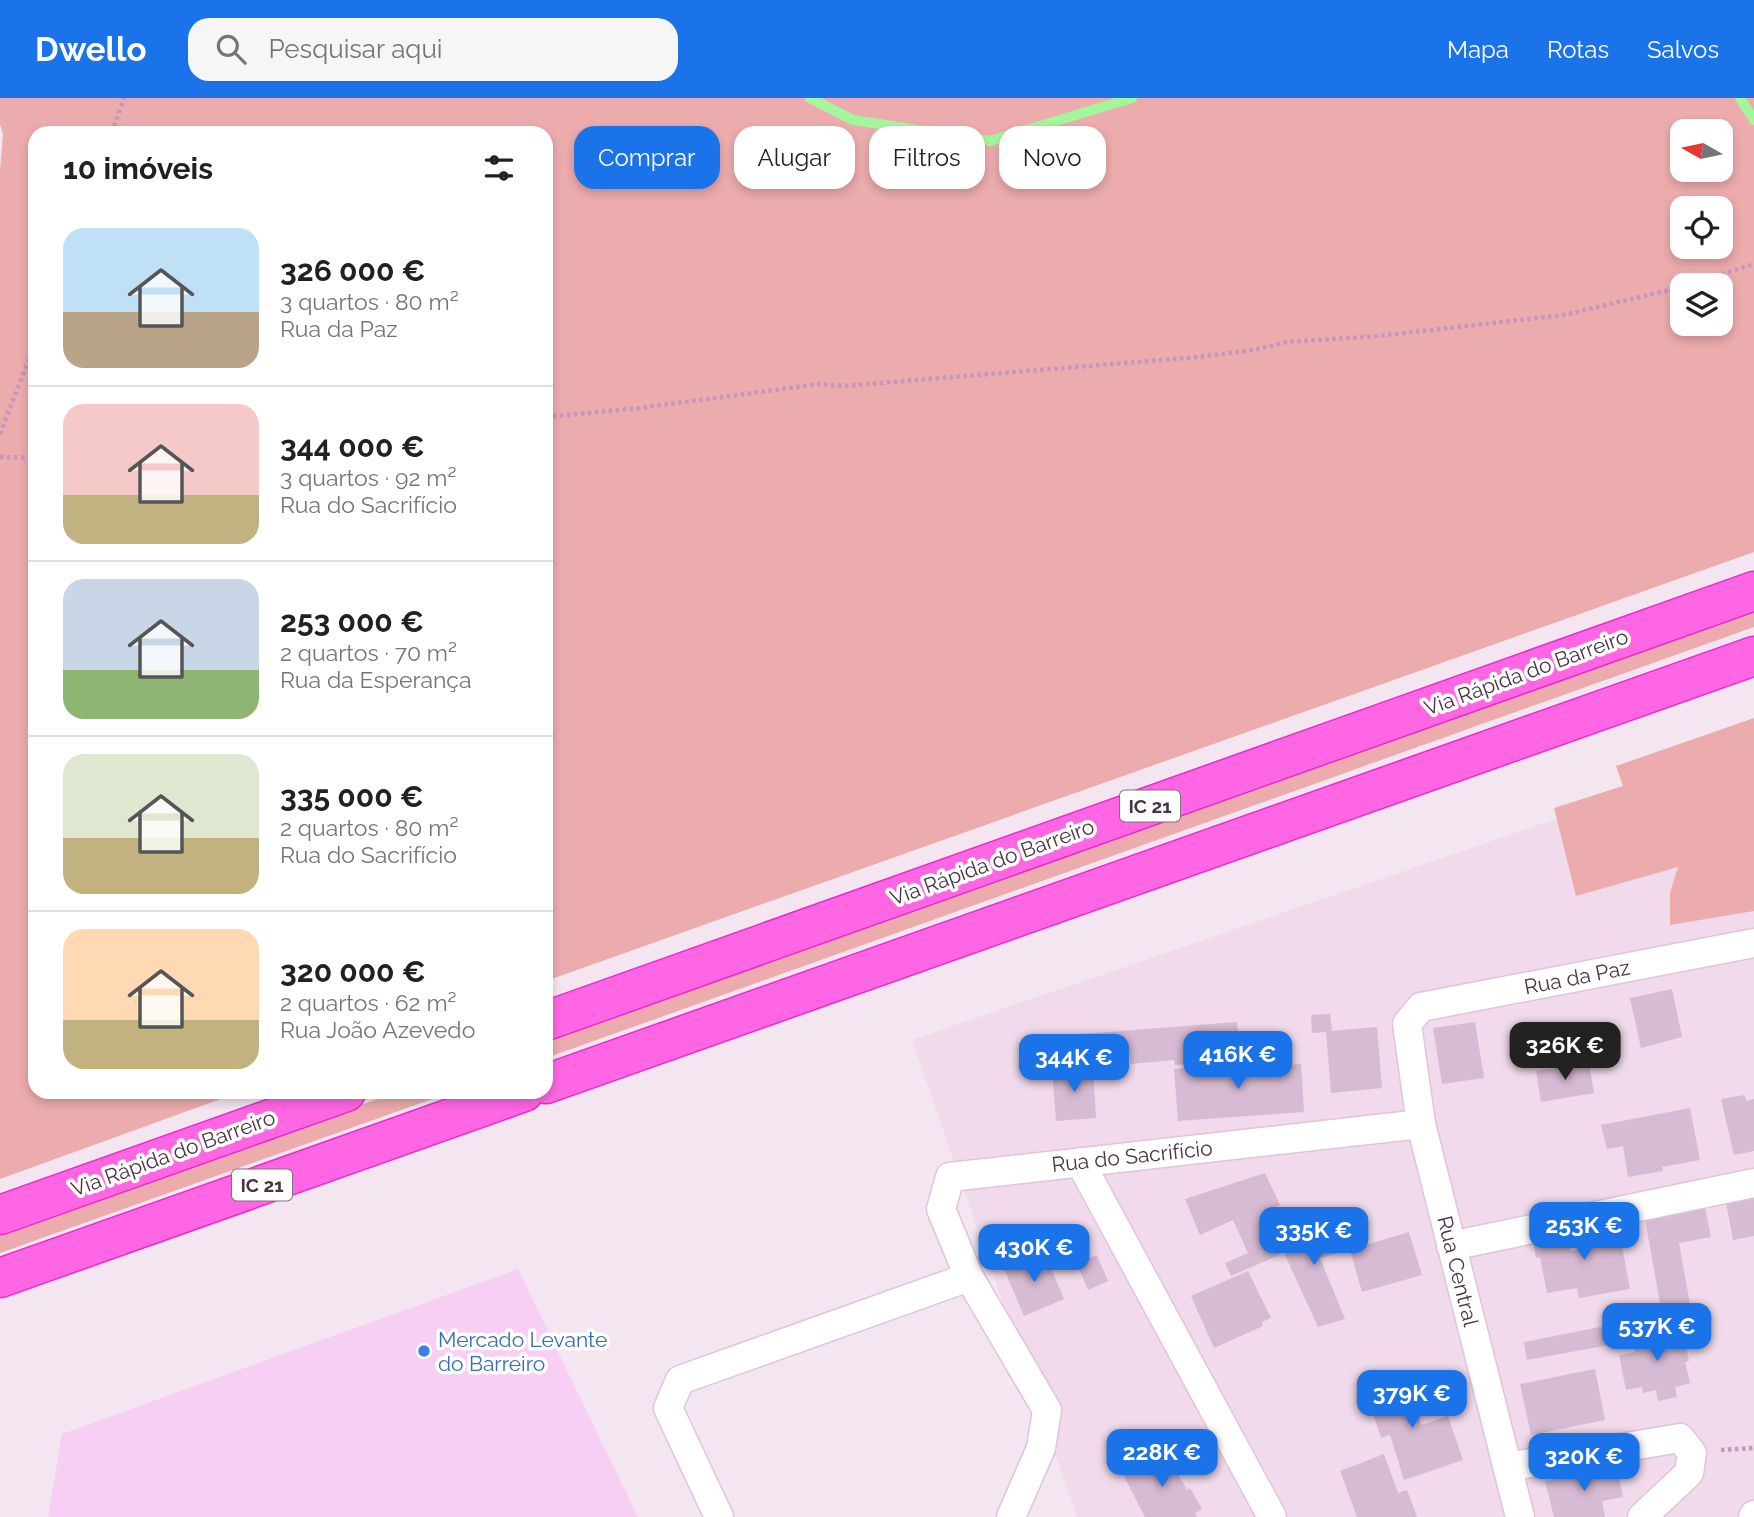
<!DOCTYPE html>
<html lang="pt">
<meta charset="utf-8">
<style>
body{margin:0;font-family:Raleway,sans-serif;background:#f6f6f6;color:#202124;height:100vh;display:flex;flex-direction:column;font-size:26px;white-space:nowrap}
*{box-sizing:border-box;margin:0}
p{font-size:23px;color:#757577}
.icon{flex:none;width:38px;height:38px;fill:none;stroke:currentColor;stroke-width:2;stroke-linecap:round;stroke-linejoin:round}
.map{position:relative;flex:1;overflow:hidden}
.side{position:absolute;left:28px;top:28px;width:525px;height:973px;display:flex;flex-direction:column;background:#fff;border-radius:21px;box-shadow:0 4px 10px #0003}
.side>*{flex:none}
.guide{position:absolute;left:574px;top:28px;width:665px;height:63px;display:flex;gap:14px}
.needle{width:46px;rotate:279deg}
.fabs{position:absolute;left:1670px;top:21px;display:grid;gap:14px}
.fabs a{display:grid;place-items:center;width:63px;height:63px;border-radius:14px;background:#fff;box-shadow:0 4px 10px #0003;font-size:35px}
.price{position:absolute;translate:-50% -60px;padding:0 16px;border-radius:14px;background:#1a73e8;color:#fff;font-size:23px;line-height:46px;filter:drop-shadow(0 2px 4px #0008)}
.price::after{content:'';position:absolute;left:50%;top:42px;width:21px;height:16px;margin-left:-10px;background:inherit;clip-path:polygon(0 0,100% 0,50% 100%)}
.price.active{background:#222;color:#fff}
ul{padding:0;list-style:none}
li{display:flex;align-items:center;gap:21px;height:175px;padding:0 35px}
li+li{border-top:2px solid #e0e0e0}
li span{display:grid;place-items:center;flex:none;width:196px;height:140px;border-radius:21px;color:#555}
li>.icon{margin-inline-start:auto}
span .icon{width:84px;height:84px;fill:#fffc;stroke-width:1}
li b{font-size:30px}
h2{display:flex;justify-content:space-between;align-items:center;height:84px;padding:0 35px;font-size:30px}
.chip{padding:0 24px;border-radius:21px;background:#fff;box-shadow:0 4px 10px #0003;font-size:24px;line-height:63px}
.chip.active{background:#1a73e8;color:#fff}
header{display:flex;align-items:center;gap:42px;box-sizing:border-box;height:98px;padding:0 35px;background:#1a73e8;color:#fff}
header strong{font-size:33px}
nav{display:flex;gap:38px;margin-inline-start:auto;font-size:24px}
.search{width:490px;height:63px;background:#f6f6f6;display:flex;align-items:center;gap:18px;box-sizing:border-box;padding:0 24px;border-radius:21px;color:#757577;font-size:26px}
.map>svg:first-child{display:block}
</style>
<header>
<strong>Dwello</strong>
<div class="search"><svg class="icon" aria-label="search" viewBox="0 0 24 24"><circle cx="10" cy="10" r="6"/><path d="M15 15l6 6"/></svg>Pesquisar aqui</div>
<nav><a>Mapa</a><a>Rotas</a><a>Salvos</a></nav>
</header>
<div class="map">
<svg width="1754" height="1419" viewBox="0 0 1754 1419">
<rect width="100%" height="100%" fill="#f4e6f1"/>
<path fill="#f0daeb" d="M1754,653V1419H1077L912,942Z"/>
<path fill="#f8cff4" d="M518,1171L638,1419H48L62,1336Z"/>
<g fill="#ecabad" fill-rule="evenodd">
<path d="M0,0H1754V454L546,883V35H35V994H240L0,1081V72L3,36L0,26ZM1720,33V72H1682V33ZM1720,110V149H1682V110ZM1682,187H1720V226H1682Z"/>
<path d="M1754,510V529L546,960V940Z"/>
<path d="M1754,620V813L1670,827V795L1678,769L1576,798L1554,710L1623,688L1616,668Z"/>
<path d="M397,994H452L0,1155V1136Z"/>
</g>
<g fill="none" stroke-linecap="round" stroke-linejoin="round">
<g stroke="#a4f69d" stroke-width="10">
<path d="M810,0L853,22L990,43L1132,0"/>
<path d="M1740,0L1754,22"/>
</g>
</g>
<g fill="#d7bad3" fill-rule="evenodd">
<path d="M1672,891L1682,939L1641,950L1630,900Z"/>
<path d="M1330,916L1332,933L1377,929L1382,990L1331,995L1326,934L1312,935L1311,917Z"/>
<path d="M1237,924L1241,961L1175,967L1174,962L1130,966L1129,953L1046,960L1044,939Z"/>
<path d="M1475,924L1484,980L1442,986L1433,930Z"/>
<path d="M1589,965L1594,995L1541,1004L1536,973Z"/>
<path d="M1242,966L1243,970L1301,966L1304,1014L1178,1023L1174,971Z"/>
<path d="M1093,969L1096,1020L1056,1023L1052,972Z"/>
<path d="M1745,997L1746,1003L1754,1001V1053L1734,1057L1721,1001Z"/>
<path d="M1690,1010L1700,1062L1662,1069L1663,1073L1628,1079L1623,1048L1607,1051L1601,1027Z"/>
<path d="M1265,1075L1280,1107L1262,1115L1281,1156L1231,1178L1225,1165L1248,1155L1233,1122L1200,1137L1185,1101Z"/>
<path d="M1754,1099V1138L1733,1142L1726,1104Z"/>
<path d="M1705,1110L1711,1139L1679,1145L1691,1211L1662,1216L1645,1121Z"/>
<path d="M1325,1115L1344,1153L1320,1160L1345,1221L1318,1229L1274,1133L1290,1128L1293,1136L1315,1130L1310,1119Z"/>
<path d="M1618,1126L1620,1134L1614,1135L1615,1145L1621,1143L1630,1191L1579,1200L1577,1190L1547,1195L1540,1159L1536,1160L1533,1144ZM1588,1140L1590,1150L1571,1153L1569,1144Z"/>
<path d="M1409,1134L1422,1177L1362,1194L1350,1152Z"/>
<path d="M1044,1154L1064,1201L1024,1218L1004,1171Z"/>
<path d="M1097,1157L1108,1183L1088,1192L1077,1166Z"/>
<path d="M1248,1173L1271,1220L1262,1224L1263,1228L1214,1250L1191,1198Z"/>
<path d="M1605,1228L1609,1247L1527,1262L1524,1244Z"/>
<path d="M1663,1229L1664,1233L1682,1230L1689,1263L1685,1264L1690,1285L1675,1289L1677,1299L1658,1303L1656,1292L1643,1295L1642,1289L1626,1292L1619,1257L1635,1254L1631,1236Z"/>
<path d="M1595,1271L1605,1322L1531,1337L1520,1286Z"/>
<path d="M1405,1277L1421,1327L1448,1318L1463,1362L1404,1382L1390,1337L1381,1340L1365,1290Z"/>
<path d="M1168,1351L1180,1372L1177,1374L1187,1392L1190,1390L1202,1411L1195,1415L1197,1419H1145L1123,1376Z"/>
<path d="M1384,1356L1398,1395L1407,1392L1417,1419H1357L1340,1373Z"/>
<path d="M1617,1369L1623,1399L1602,1403L1605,1419H1554L1545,1383Z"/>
</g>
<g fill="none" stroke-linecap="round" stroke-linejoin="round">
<g stroke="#dfc4da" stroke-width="31">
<g id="street">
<path d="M1080,1064L1272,1419"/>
<path d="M1451,1148L1754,1085"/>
<path d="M1507,1369L1680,1340L1692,1355L1689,1375L1642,1419"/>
<path d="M719,1419L668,1310L680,1282L969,1179"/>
<path d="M1011,1419L1041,1350L1047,1312L969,1179L941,1111L950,1079L1421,1026"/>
<path d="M1520,1419L1421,1026L1407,926L1421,909L1754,845"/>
<path d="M1753,1419L1754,1417"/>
</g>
</g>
<g stroke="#ea2ace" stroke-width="41">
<g id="highway">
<path d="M546,923L1754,493"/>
<path d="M546,986L1754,558"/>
<path d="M0,1117L346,994"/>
<path d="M0,1180L524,994"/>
</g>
</g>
<g stroke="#c497bc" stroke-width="4.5" stroke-dasharray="3.5 3.5" stroke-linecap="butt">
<path d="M112,35L124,0"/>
<path d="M1688,187L1754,166"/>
<path d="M546,319L639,310L820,286L843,288L1198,259L1253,252L1287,244L1378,238L1564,217L1682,189"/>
<path d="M0,336L35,245"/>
<path d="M0,359L35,360"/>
<path d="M1721,1352L1754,1350"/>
</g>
<use href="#street" stroke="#fff" stroke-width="28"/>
<use href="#highway" stroke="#ff66e3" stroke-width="38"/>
</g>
<circle fill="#3f7fe0" stroke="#fff" stroke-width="2.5" cx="424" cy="1253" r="7"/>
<g text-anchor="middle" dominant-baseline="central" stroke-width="7" stroke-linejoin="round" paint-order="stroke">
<g fill="#fff" stroke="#7f717d" stroke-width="2">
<rect x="1120" y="692.5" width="60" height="31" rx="5"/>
<rect x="232" y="1071.5" width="60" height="31" rx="5"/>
</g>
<g font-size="19" font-weight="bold" fill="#483445">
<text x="1150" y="708">IC 21</text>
<text x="262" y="1087">IC 21</text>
</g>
<g font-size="21" fill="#483445" stroke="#fff">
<text transform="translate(1526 574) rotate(-20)">Via Rápida do Barreiro</text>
<text transform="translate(992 764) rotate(-20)">Via Rápida do Barreiro</text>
<text transform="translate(1577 879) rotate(-11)">Rua da Paz</text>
<text transform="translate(173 1055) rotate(-20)">Via Rápida do Barreiro</text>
<text transform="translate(1132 1058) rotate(-6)">Rua do Sacrifício</text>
<text transform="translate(1458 1173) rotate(76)">Rua Central</text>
</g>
<g font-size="21" fill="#366cbe" stroke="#fff" text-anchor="start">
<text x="438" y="1241">Mercado Levante<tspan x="438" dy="24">do Barreiro</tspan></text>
</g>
</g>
</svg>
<div class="fabs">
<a><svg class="needle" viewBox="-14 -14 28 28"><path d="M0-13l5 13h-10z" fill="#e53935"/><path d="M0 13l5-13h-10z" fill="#757577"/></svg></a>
<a><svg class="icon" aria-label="locate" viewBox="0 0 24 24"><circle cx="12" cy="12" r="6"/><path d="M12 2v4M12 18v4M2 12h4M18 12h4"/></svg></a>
<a><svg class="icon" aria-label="layers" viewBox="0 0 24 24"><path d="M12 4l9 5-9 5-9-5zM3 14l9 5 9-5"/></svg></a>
</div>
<b class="price active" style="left:1565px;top:984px">326K €</b>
<b class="price" style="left:1238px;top:993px">416K €</b>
<b class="price" style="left:1074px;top:996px">344K €</b>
<b class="price" style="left:1584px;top:1164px">253K €</b>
<b class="price" style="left:1314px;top:1169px">335K €</b>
<b class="price" style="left:1034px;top:1186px">430K €</b>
<b class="price" style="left:1657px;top:1265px">537K €</b>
<b class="price" style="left:1412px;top:1332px">379K €</b>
<b class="price" style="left:1162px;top:1391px">228K €</b>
<b class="price" style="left:1584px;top:1395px">320K €</b>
<div class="guide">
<a class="chip active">Comprar</a>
<a class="chip">Alugar</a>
<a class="chip">Filtros</a>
<a class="chip">Novo</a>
</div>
<section class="side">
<h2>10 imóveis<svg class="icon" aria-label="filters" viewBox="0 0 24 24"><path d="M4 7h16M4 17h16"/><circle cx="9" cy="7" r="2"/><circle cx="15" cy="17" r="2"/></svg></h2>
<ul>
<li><span style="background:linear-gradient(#bfe0f5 60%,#b9a48a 0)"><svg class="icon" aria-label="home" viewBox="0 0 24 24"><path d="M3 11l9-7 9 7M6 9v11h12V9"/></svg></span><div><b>326 000 €</b><p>3 quartos · 80 m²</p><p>Rua da Paz</p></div></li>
<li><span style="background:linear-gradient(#f6c9c9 65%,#c2b280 0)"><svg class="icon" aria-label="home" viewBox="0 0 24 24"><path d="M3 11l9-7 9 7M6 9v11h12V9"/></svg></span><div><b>344 000 €</b><p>3 quartos · 92 m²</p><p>Rua do Sacrifício</p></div></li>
<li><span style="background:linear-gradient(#c9d6e8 65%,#8fb573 0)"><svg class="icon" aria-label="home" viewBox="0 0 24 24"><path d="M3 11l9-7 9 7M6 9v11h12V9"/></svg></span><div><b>253 000 €</b><p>2 quartos · 70 m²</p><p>Rua da Esperança</p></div></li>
<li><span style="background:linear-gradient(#dfe7d0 60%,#c2b280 0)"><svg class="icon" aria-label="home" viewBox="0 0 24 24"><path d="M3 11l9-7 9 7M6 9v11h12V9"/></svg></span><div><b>335 000 €</b><p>2 quartos · 80 m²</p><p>Rua do Sacrifício</p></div></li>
<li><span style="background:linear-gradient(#ffd9b3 65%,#c2b280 0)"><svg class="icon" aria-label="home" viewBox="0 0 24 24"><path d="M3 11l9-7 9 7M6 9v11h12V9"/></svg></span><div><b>320 000 €</b><p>2 quartos · 62 m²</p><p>Rua João Azevedo</p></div></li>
</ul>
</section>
</div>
